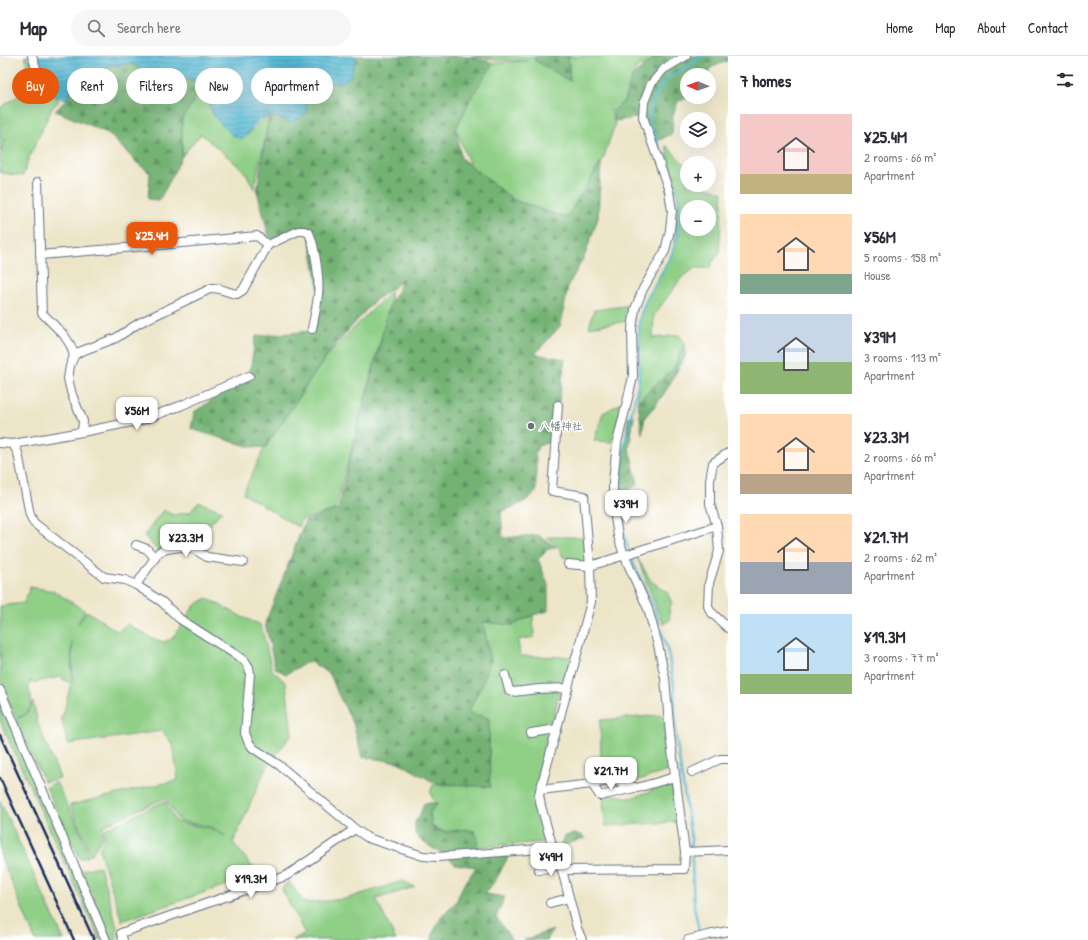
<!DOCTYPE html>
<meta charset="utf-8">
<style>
body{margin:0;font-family:"Patrick Hand","Klee One",sans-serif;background:#f7f7f7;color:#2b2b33;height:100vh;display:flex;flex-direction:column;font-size:15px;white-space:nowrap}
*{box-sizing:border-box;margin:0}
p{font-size:13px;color:#7c7c81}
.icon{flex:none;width:22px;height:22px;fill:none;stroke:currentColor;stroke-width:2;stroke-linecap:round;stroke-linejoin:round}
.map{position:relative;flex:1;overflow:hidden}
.details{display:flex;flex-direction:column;background:#fff;width:360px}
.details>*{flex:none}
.banner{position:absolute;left:12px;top:12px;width:380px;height:36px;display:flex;gap:8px}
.needle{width:26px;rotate:271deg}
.fabs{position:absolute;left:680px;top:12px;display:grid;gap:8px}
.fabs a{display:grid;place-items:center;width:36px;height:36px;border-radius:50%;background:#fff;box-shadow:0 4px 16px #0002;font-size:20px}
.price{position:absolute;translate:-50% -34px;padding:0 9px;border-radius:8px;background:#fff;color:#222;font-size:13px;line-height:26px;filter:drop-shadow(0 1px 2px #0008)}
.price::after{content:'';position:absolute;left:50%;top:24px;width:12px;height:9px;margin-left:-6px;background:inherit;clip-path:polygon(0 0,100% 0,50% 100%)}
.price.selected{background:#ea580c;color:#fff}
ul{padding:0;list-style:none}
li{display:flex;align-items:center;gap:12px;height:100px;padding:0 12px}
li span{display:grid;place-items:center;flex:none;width:112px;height:80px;border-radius:0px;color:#555}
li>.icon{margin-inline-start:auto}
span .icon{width:48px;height:48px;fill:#fffc;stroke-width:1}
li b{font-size:17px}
h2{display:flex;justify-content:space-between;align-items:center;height:48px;padding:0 12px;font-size:17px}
.pill{padding:0 14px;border-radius:18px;background:#fff;box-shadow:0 4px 16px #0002;font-size:14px;line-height:36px}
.pill.selected{background:#ea580c;color:#fff}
header{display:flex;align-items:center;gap:24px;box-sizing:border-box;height:56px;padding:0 20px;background:#fff;border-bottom:1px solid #e1e1e2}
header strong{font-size:19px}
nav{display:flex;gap:22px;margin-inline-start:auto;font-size:14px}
.search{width:280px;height:36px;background:#f7f7f7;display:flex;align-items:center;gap:10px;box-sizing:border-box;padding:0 14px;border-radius:22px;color:#7c7c81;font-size:15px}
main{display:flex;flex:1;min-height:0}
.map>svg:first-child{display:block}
</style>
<header>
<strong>Map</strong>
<div class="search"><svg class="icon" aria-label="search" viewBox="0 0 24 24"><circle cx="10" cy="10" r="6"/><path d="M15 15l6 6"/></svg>Search here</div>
<nav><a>Home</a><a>Map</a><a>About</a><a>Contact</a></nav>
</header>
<main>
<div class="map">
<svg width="728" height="884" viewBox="0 0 728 884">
<defs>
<pattern id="forest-firs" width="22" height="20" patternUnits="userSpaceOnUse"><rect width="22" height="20" fill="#73b273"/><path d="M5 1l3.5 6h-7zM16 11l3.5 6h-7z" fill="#5e9162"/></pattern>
<pattern id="water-rules" width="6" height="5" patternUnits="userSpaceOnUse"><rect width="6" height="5" fill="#55b9d3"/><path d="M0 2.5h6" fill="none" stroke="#4697ae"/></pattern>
</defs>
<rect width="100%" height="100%" fill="#fff"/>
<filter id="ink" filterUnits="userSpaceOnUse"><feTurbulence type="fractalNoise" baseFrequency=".025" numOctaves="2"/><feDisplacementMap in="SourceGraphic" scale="8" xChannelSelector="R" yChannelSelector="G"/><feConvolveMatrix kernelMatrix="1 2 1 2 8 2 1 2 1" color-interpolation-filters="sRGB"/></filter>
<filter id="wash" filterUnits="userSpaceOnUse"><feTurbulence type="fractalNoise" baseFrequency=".012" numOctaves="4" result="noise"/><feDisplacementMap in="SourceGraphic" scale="16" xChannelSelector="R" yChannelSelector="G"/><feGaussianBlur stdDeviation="0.9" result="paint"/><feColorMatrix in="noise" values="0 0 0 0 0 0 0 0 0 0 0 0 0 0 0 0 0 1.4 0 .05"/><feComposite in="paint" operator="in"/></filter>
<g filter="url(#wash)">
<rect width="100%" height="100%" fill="#ede5c8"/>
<g fill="#8fcf86" stroke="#557f72" fill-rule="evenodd">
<path d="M25,0H40L44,18L59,45L52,52L28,104L23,120L2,117L0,116V101L6,82L0,96V52L21,38L33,32Z"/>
<path d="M471,0H537L570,24L568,0H665L637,11L632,21L624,45L613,55L610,53L615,68L601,109L566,162L514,144L471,112L456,73L474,35L494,7L528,5L495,4Z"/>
<path d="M201,33L205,41L243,83L264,62L269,64L254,133L247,119L235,107L201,78L182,100V64Z"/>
<path d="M666,89L684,108L687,109V129H707V131L723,136L719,197L709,212H695L683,220L654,259L653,282L679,279L685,287L681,295L674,312L638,345L639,264L646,244L673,196L678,145ZM687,151H709V173H687Z"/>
<path d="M390,236L391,245L335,454L301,464L298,471L243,437L269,382L329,297Z"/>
<path d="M632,249L628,265L589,271L594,254Z"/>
<path d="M623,346L612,386L594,385L603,357Z"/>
<path d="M199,446L222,455L212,466L192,492L159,496L144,480L163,454L173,459L190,456Z"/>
<path d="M547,481H584L586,506L563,501L560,493Z"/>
<path d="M637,501L651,525L667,536L672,547L669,552L670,564L663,568Z"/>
<path d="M30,531L54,535L85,555L78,568L87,555L118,576L127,568L150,581L163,586L172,583L194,550L207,542L244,562L259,568L262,573L272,614L286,627L292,678L266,712L234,785H232L258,818L122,865L99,793L105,782V773L165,745L176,766L209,772L226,780L211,771L179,765L165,742L103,770V781L91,799L70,749L178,724L173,689L162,675L68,688L61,662L64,656L69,635L71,627L73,624L72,586L71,602L72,624L69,627L60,621L32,627L31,624L29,630H28C31,639 35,651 25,658C23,660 18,661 16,662L0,624V590L1,589L0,586V550L24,547Z"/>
<path d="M533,559L534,581L518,584L520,600L573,601L559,636L538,740L546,786L477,791L475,775L467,774L445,776L431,770L430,756L436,749L430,737L433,729L488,728L468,656L491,604L483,566L513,569Z"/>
<path d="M0,642L64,791L101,884H100L0,665Z"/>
<path d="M33,646L38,668L60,722L44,726L16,663C28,658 29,657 33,646Z"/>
<path d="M664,659L668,715L620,730L597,716L595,711L601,702L600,664Z"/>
<path d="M56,726L77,769L89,800L80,803L46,731Z"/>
<path d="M667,727L672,729L678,766L605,770C605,760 602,751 604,742L610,738L630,742L649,736Z"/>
<path d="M0,745L64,884H35L0,798Z"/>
<path d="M100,810L117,871L116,878L117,884H110L82,814Z"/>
<path d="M288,825L305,847L345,843L403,825L415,831L376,843L396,884H292L305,878L282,833Z"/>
</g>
<g fill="url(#forest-firs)" stroke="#477068">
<path d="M355,0H466L494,7L483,23L469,45L456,73L461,102L514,144L566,162L601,106L598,162L585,199L568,230L561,269L535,298L565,303L553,385L538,390L535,398L536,403V436L524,446L501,456L503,482L538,479L556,491L546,494L544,498L538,503L548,529V555L533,559L513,569L483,566L487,590L491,604L482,629L468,656L489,662L490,731L435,727L398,706L362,701L353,667L338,638L330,618L309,605L286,618L275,612L265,567L274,545L305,465L338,453L358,368L379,293L388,253L402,225L374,245L329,296L265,392L247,390L191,373L194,356L249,320L256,280L313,275L319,236L309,177L295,174L271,188L257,135L269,60Z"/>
<path d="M537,0H568L570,25L534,4Z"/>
<path d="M658,0H727V5L710,12L708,19H687V41H691L678,45L673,59L672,78L655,86L643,61L614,65L613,55L624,45L632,21L655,1Z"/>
<path d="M131,7L146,15L196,25L201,33L182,64V100L166,132L159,144L148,143L150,117L136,106L108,77L55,55L67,43L73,30L86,20L105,10Z"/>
<path d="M685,287V301L665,336L658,346L645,361L642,379L638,345L674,312L681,295Z"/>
<path d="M634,360L629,392L638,428L625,437L621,433L623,403L628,361Z"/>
<path d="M424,747H438L430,756L432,771L443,776L466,773L475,776L478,784L477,797H510L497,822L485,838L505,841L496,861L512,884H432L433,877L443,858L456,846L462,832L476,811L455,808C446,797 422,789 416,779C414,776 415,770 415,766L420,759Z"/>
<path d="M574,778L582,779L585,782L578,784L560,791L565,780Z"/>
<path d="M553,874L547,884H524Z"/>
</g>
<path fill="url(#water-rules)" stroke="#387498" d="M36,0H356L351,19L344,26L318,27L305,42L307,57L292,67C283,63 270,57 261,63C256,66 248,78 243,83L232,79L214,60L205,41L196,25L182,21L146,15L131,7L106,10L86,20L73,30L67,43L55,41L36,12Z"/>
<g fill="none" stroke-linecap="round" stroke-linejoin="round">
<g stroke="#55b9d3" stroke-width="2.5">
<path d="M628,492L623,476L621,431L623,395L639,324V264L646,244L671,200L678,181L681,155L677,137L650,66L651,50L658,35L668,22L704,0"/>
<path d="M631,502L654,552L659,568"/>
<path d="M661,574L668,596L674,630L676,681L691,783L694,850L700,880"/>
</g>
</g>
</g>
<g filter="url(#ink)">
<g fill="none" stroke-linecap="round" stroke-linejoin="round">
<g stroke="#646f83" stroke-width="10">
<g id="minor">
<path d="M32,0L42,30"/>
<path d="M38,126L42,257L64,279L71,290L74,300"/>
<path d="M40,199L160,189L257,180L268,189"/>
<path d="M558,349L552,435L584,440L590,510L568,508"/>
<path d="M82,376L83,365L72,339L68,323L70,310L74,300L79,296L116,282L139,267L212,232C223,232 227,237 237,238L243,234L268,189L298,175H304L309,177C315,190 320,225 318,239C317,250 314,262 312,273"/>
<path d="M0,387L13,388L18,397L30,459L34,467L104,521L125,524L136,529L162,546L180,563L244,604L249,611L250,618L245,677L248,685L253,692L279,709L355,773L368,782L423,800L437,801L553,792"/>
<path d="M13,388L82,376L142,364L180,350L249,320"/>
<path d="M728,397L713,407L710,424V448L717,470L719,495L709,527L708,550L710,555L728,572"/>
<path d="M136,489L147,493L155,502"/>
<path d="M136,529L159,496L167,493L180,491L192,492L207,501L243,506"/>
<path d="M505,619L509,634L513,636L539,633L568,632"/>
<path d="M0,634L106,884"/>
<path d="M531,677L557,673"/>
<path d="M692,716L720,703H728"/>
<path d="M592,728L600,740L634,732"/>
<path d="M540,734L592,728L614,724L637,732L675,721"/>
<path d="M685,796L728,794"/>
<path d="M539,814L560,809"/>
<path d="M562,814L684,813L685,796L670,679L665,622L658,589L648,553L624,499L618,480L613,449V426L617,387L633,321L632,273L635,253L643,233L665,195L670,174L672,155L669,135L643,61L644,46L651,28L664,13L686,0"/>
<path d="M550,847L569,842"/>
<path d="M123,884L121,877L286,820L355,773"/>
<path d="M582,884L577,872L562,814L553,792L541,750L539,739L591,546L590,510L717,470"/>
<path d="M688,884L708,879L728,875"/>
</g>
</g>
<use href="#minor" stroke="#fff" stroke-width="8"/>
<g stroke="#1b2f5e" stroke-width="2.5">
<path d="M0,679L94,884"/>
<path d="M0,722L74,884"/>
</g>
</g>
</g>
<circle fill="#6b7280" stroke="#fff" stroke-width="1.5" cx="531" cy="370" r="4"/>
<g text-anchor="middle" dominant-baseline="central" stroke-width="3" stroke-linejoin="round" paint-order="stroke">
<g font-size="11" fill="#5b616d" stroke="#fff" text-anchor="start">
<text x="539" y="370">八幡神社</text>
</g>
</g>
</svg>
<div class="fabs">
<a><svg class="needle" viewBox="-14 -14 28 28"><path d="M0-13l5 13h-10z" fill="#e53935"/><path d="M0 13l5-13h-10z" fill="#7c7c81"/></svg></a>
<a><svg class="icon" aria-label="layers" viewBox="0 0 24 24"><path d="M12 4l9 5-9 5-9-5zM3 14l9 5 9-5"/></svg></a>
<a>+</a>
<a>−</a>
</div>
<b class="price selected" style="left:152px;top:200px">¥25.4M</b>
<b class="price" style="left:137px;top:375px">¥56M</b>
<b class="price" style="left:626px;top:468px">¥39M</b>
<b class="price" style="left:186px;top:502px">¥23.3M</b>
<b class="price" style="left:611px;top:735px">¥21.7M</b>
<b class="price" style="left:551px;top:821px">¥49M</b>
<b class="price" style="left:251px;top:843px">¥19.3M</b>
<div class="banner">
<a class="pill selected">Buy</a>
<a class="pill">Rent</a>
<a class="pill">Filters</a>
<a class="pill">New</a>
<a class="pill">Apartment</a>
</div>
</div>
<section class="details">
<h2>7 homes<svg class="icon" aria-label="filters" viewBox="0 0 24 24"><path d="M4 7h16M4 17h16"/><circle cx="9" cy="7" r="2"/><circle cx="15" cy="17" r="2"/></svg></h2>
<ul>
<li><span style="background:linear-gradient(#f6c9c9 75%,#c2b280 0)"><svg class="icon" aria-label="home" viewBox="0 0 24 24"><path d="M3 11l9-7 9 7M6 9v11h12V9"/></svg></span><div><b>¥25.4M</b><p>2 rooms · 66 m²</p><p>Apartment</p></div></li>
<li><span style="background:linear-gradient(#ffd9b3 75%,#7fa58c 0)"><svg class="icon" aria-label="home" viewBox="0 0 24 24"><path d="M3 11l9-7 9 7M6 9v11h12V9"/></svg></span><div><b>¥56M</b><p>5 rooms · 158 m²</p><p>House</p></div></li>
<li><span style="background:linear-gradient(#c9d6e8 60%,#8fb573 0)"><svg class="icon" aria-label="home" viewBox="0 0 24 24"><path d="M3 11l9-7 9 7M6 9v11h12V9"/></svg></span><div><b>¥39M</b><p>3 rooms · 113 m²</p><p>Apartment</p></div></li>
<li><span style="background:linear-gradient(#ffd9b3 75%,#b9a48a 0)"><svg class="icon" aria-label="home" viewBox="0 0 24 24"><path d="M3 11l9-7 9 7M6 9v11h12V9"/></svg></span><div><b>¥23.3M</b><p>2 rooms · 66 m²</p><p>Apartment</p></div></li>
<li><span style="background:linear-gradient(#ffd9b3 60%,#9aa5b1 0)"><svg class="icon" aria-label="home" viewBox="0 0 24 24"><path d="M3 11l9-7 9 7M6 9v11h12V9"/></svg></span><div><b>¥21.7M</b><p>2 rooms · 62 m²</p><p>Apartment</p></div></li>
<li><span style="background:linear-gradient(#bfe0f5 75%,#8fb573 0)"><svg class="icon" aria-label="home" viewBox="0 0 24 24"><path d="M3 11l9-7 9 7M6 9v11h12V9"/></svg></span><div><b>¥19.3M</b><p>3 rooms · 77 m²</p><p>Apartment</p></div></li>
</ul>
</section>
</main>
